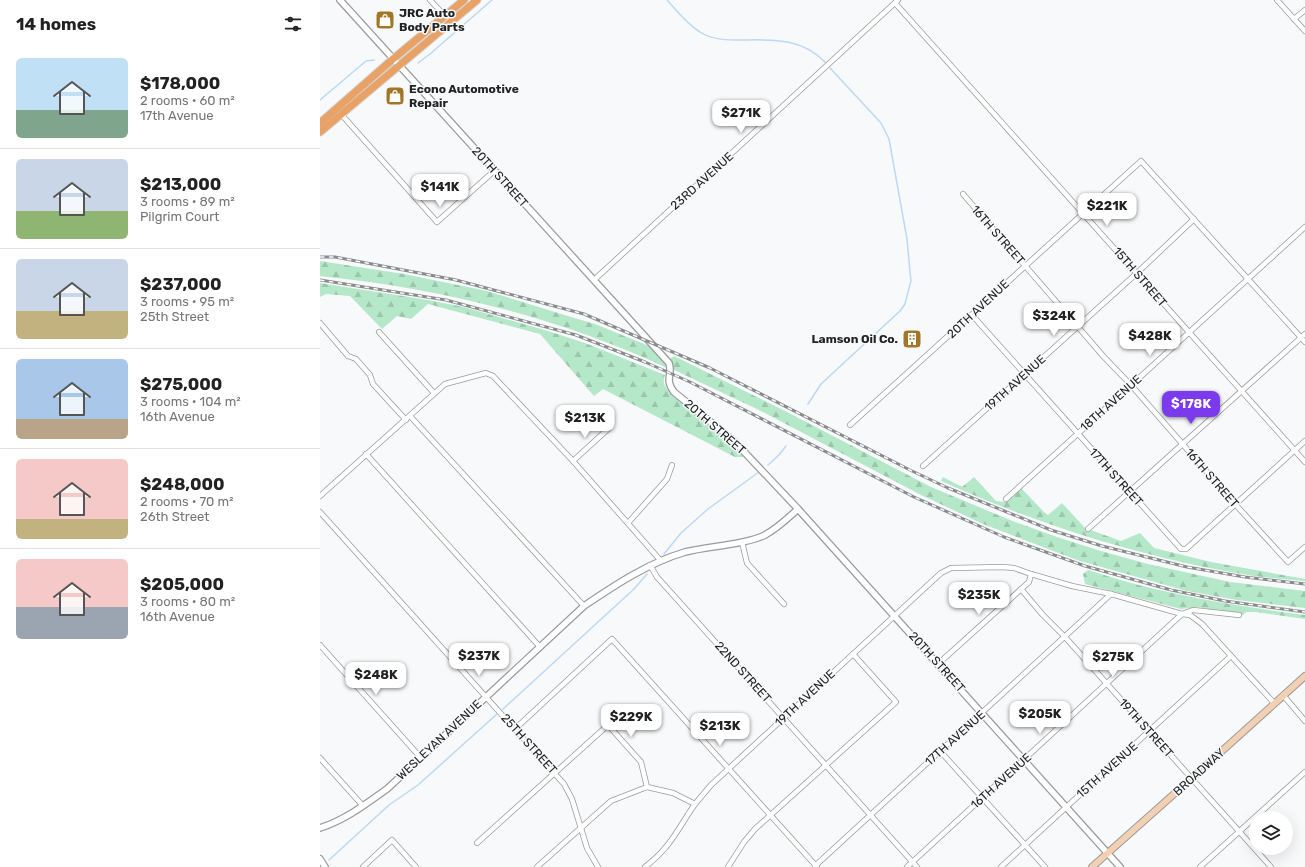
<!DOCTYPE html>
<meta charset="utf-8">
<style>
body{margin:0;font-family:Rubik,sans-serif;background:#f6f6f6;color:#222;height:100vh;display:flex;flex-direction:column;font-size:15px;white-space:nowrap}
*{box-sizing:border-box;margin:0}
p{font-size:13px;color:#767676}
.icon{flex:none;width:22px;height:22px;fill:none;stroke:currentColor;stroke-width:2;stroke-linecap:round;stroke-linejoin:round}
.map{position:relative;flex:1;overflow:hidden}
.details{display:flex;flex-direction:column;background:#fff;width:320px}
.details>*{flex:none}
.fabs{position:absolute;left:929px;top:811px;display:grid;gap:8px}
.fabs a{display:grid;place-items:center;width:44px;height:44px;border-radius:50%;background:#fff;box-shadow:0 4px 16px #0002;font-size:20px}
.price{position:absolute;translate:-50% -34px;padding:0 9px;border-radius:8px;background:#fff;color:#222;font-size:13px;line-height:26px;filter:drop-shadow(0 1px 2px #0008)}
.price::after{content:'';position:absolute;left:50%;top:24px;width:12px;height:9px;margin-left:-6px;background:inherit;clip-path:polygon(0 0,100% 0,50% 100%)}
.price.current{background:#7c3aed;color:#fff}
ul{padding:0;list-style:none}
li{display:flex;align-items:center;gap:12px;height:100px;padding:0 16px}
li+li{border-top:1px solid #e0e0e0}
li span{display:grid;place-items:center;flex:none;width:112px;height:80px;border-radius:6px;color:#555}
li>.icon{margin-inline-start:auto}
span .icon{width:48px;height:48px;fill:#fffc;stroke-width:1}
li b{font-size:17px}
h2{display:flex;justify-content:space-between;align-items:center;height:48px;padding:0 16px;font-size:17px}
main{display:flex;flex:1;min-height:0}
.map>svg:first-child{display:block}
</style>
<main>
<section class="details">
<h2>14 homes<svg class="icon" aria-label="filters" viewBox="0 0 24 24"><path d="M4 7h16M4 17h16"/><circle cx="9" cy="7" r="2"/><circle cx="15" cy="17" r="2"/></svg></h2>
<ul>
<li><span style="background:linear-gradient(#bfe0f5 65%,#7fa58c 0)"><svg class="icon" aria-label="home" viewBox="0 0 24 24"><path d="M3 11l9-7 9 7M6 9v11h12V9"/></svg></span><div><b>$178,000</b><p>2 rooms · 60 m²</p><p>17th Avenue</p></div></li>
<li><span style="background:linear-gradient(#c9d6e8 65%,#8fb573 0)"><svg class="icon" aria-label="home" viewBox="0 0 24 24"><path d="M3 11l9-7 9 7M6 9v11h12V9"/></svg></span><div><b>$213,000</b><p>3 rooms · 89 m²</p><p>Pilgrim Court</p></div></li>
<li><span style="background:linear-gradient(#c9d6e8 65%,#c2b280 0)"><svg class="icon" aria-label="home" viewBox="0 0 24 24"><path d="M3 11l9-7 9 7M6 9v11h12V9"/></svg></span><div><b>$237,000</b><p>3 rooms · 95 m²</p><p>25th Street</p></div></li>
<li><span style="background:linear-gradient(#a9c7e8 75%,#b9a48a 0)"><svg class="icon" aria-label="home" viewBox="0 0 24 24"><path d="M3 11l9-7 9 7M6 9v11h12V9"/></svg></span><div><b>$275,000</b><p>3 rooms · 104 m²</p><p>16th Avenue</p></div></li>
<li><span style="background:linear-gradient(#f6c9c9 75%,#c2b280 0)"><svg class="icon" aria-label="home" viewBox="0 0 24 24"><path d="M3 11l9-7 9 7M6 9v11h12V9"/></svg></span><div><b>$248,000</b><p>2 rooms · 70 m²</p><p>26th Street</p></div></li>
<li><span style="background:linear-gradient(#f6c9c9 60%,#9aa5b1 0)"><svg class="icon" aria-label="home" viewBox="0 0 24 24"><path d="M3 11l9-7 9 7M6 9v11h12V9"/></svg></span><div><b>$205,000</b><p>3 rooms · 80 m²</p><p>16th Avenue</p></div></li>
</ul>
</section>
<div class="map">
<svg width="985" height="867" viewBox="0 0 985 867">
<defs>
<pattern id="forest-firs" width="22" height="20" patternUnits="userSpaceOnUse"><rect width="22" height="20" fill="#b5e7c9"/><path d="M5 1l3.5 6h-7zM16 11l3.5 6h-7z" fill="#9bc6ac"/></pattern>
</defs>
<rect width="100%" height="100%" fill="#f8f9fb"/>
<g fill="url(#forest-firs)">
<path d="M0,261L84,274L167,291L251,317L275,324L329,346L343,361L347,368C239,317 118,288 0,276Z"/>
<path d="M0,283L108,300L144,307L228,331L265,343L345,375C342,383 345,387 350,393L410,442L426,457H415L283,389L274,396L220,334L108,304L91,319L77,316L62,329L30,296L6,294L0,297Z"/>
<path d="M354,356L465,411L611,487L695,522L737,537L781,551L828,564L910,582L985,591V608L917,600L867,591L760,561L728,549L663,524L601,495L437,409L354,370L350,359Z"/>
<path d="M623,477L642,487L654,477L676,501L685,502L701,488L724,512L728,515L742,503L765,528L801,541L820,533L834,548L891,562L985,579V581C968,580 951,578 934,576C826,559 721,526 621,481Z"/>
<path d="M768,570C796,579 824,587 853,593C896,603 941,609 985,615V619L936,612H926L923,615L877,607L861,609L765,584L763,574Z"/>
</g>
<g fill="none" stroke-linecap="round" stroke-linejoin="round">
<g stroke="#bbd8f6" stroke-width="1.5">
<path d="M347,0C357,11 367,24 380,32C390,39 404,40 416,40C449,40 480,36 505,62"/>
<path d="M98,63L110,54L172,0"/>
<path d="M0,100L46,61L54,60"/>
<path d="M488,404L501,384L580,311L585,304L587,296L591,281L590,272L587,239L569,139L561,123L510,68"/>
<path d="M448,465L459,455L466,446"/>
<path d="M344,554L361,533L388,509L439,472"/>
<path d="M183,709L314,589L327,574"/>
<path d="M9,860L69,805L98,785L177,714"/>
</g>
<g stroke="#9b9b9d" stroke-width="6">
<g id="minor">
<path d="M110,0L125,16"/>
<path d="M957,0L985,31"/>
<path d="M575,3L985,462"/>
<path d="M974,19L985,10"/>
<path d="M21,114L117,222L174,171"/>
<path d="M643,194L784,357L811,385L915,504L968,562L985,547"/>
<path d="M274,280L578,0"/>
<path d="M652,315L861,549H866L985,441"/>
<path d="M0,323L28,356L36,359L50,375L53,384L86,420"/>
<path d="M59,332L114,393"/>
<path d="M90,416L264,606"/>
<path d="M530,425L821,161L985,342"/>
<path d="M46,454L220,647"/>
<path d="M253,461L288,429"/>
<path d="M603,466L817,273L874,219"/>
<path d="M0,496L125,384L166,373L173,376L253,461L341,561"/>
<path d="M686,499L985,227"/>
<path d="M0,512L244,784L252,799L267,848L278,867"/>
<path d="M308,523L347,479L352,465"/>
<path d="M768,529L985,334"/>
<path d="M422,542L427,563L464,604"/>
<path d="M330,565L337,577L597,867"/>
<path d="M701,589L722,614L745,637L951,867"/>
<path d="M0,645L101,758"/>
<path d="M618,664L709,582L711,574"/>
<path d="M963,695L985,721"/>
<path d="M196,728L292,639L497,867"/>
<path d="M620,751L725,867"/>
<path d="M0,758L43,806"/>
<path d="M157,843L288,725L321,762L327,787"/>
<path d="M495,866L791,594"/>
<path d="M43,867L72,840L96,867"/>
<path d="M217,867L291,801L327,787L353,793L375,804"/>
<path d="M325,867C351,847 357,830 375,804C380,798 386,791 391,785L621,573L631,568L682,567L694,568L711,574L752,586L791,594L862,614L873,610L919,615"/>
<path d="M408,867L424,842L435,829L576,702L533,654"/>
<path d="M587,867L862,614L870,615L882,624L954,703"/>
<path d="M681,867L911,656"/>
<path d="M880,867L985,772"/>
</g>
</g>
<g stroke="#9b9b9d" stroke-width="8">
<g id="tertiary">
<path d="M20,0L349,363C353,375 344,379 354,392L413,440L478,509L800,867"/>
<path d="M0,828C25,820 46,804 67,789L264,606C295,585 328,563 365,552C389,546 424,545 445,535C458,528 468,518 478,509"/>
<path d="M0,859L5,867"/>
</g>
</g>
<g stroke="#9b9b9d" stroke-width="8">
<path id="secondary" d="M772,867L872,778L985,676"/>
</g>
<g stroke="#d3d3d3" stroke-width="9">
<g id="primary">
<path d="M0,123L73,59L144,0"/>
<path d="M0,132L157,0"/>
</g>
</g>
<use href="#minor" stroke="#fff" stroke-width="4.5"/>
<use href="#tertiary" stroke="#fff" stroke-width="5.5"/>
<use href="#secondary" stroke="#f4d0b2" stroke-width="6"/>
<use href="#primary" stroke="#e9a266" stroke-width="7"/>
<g stroke="#898a8b" stroke-width="3">
<g id="rail">
<path d="M0,257H15L136,280L264,314L390,368L590,470L628,488L731,530L782,546L867,567L925,577L985,584"/>
<path d="M0,280L126,300L256,335L325,362L370,382L594,497L684,537L765,566L851,590L905,601L985,612"/>
</g>
</g>
<use href="#rail" stroke="#f8f9fb" stroke-width="1.5" stroke-dasharray="4.5" stroke-linecap="butt"/>
</g>
<defs>
<g id="shop-square" transform="scale(1)"><rect x="-9" y="-9" width="18" height="18" rx="4" fill="#a17727" stroke="#f8f9fb"/><path d="M-5-2.5h2.3a2.7 3.5 0 0 1 5.4 0H5L5.5 6h-11ZM-1.5-2.5h3a1.5 2.3 0 0 0-3 0Z" fill="#fff"/></g>
<g id="building-square" transform="scale(1)"><rect x="-9" y="-9" width="18" height="18" rx="4" fill="#a17727" stroke="#f8f9fb"/><path d="M-4-6H4V6H1V3H-1V6H-4ZM-2.5-4.3h1.7v1.8h-1.7ZM.8-4.3h1.7v1.8H.8ZM-2.5-1h1.7V.8h-1.7ZM.8-1h1.7V.8H.8Z" fill="#fff"/></g>
</defs>
<g fill-rule="evenodd">
<use href="#shop-square" x="65" y="20"/>
<use href="#shop-square" x="75" y="96"/>
<use href="#building-square" x="592" y="339"/>
</g>
<g text-anchor="middle" dominant-baseline="central" stroke-width="3" stroke-linejoin="round" paint-order="stroke">
<g font-size="12" font-weight="bold" fill="#212222" stroke="#f8f9fb" text-anchor="start">
<text x="79" y="13">JRC Auto<tspan x="79" dy="14">Body Parts</tspan></text>
<text x="89" y="89">Econo Automotive<tspan x="89" dy="14">Repair</tspan></text>
<text x="578" y="339" text-anchor="end">Lamson Oil Co.</text>
</g>
<g font-size="12" fill="#212222" stroke="#f8f9fb">
<text transform="translate(180 177) rotate(48)">20TH STREET</text>
<text transform="translate(382 181) rotate(-42)">23RD AVENUE</text>
<text transform="translate(678 235) rotate(49)">16TH STREET</text>
<text transform="translate(820 277) rotate(49)">15TH STREET</text>
<text transform="translate(658 309) rotate(-43)">20TH AVENUE</text>
<text transform="translate(695 383) rotate(-42)">19TH AVENUE</text>
<text transform="translate(791 403) rotate(-42)">18TH AVENUE</text>
<text transform="translate(395 427) rotate(41)">20TH STREET</text>
<text transform="translate(796 477) rotate(48)">17TH STREET</text>
<text transform="translate(892 478) rotate(49)">16TH STREET</text>
<text transform="translate(617 662) rotate(48)">20TH STREET</text>
<text transform="translate(423 672) rotate(48)">22ND STREET</text>
<text transform="translate(485 698) rotate(-43)">19TH AVENUE</text>
<text transform="translate(826 728) rotate(48)">19TH STREET</text>
<text transform="translate(635 738) rotate(-42)">17TH AVENUE</text>
<text transform="translate(119 740) rotate(-43)">WESLEYAN AVENUE</text>
<text transform="translate(209 744) rotate(48)">25TH STREET</text>
<text transform="translate(787 770) rotate(-42)">15TH AVENUE</text>
<text transform="translate(879 772) rotate(-42)">BROADWAY</text>
<text transform="translate(681 781) rotate(-42)">16TH AVENUE</text>
</g>
</g>
</svg>
<div class="fabs">
<a><svg class="icon" aria-label="layers" viewBox="0 0 24 24"><path d="M12 4l9 5-9 5-9-5zM3 14l9 5 9-5"/></svg></a>
</div>
<b class="price" style="left:421px;top:134px">$271K</b>
<b class="price" style="left:120px;top:208px">$141K</b>
<b class="price" style="left:787px;top:227px">$221K</b>
<b class="price" style="left:734px;top:337px">$324K</b>
<b class="price" style="left:830px;top:357px">$428K</b>
<b class="price current" style="left:871px;top:425px">$178K</b>
<b class="price" style="left:265px;top:439px">$213K</b>
<b class="price" style="left:659px;top:616px">$235K</b>
<b class="price" style="left:159px;top:677px">$237K</b>
<b class="price" style="left:793px;top:678px">$275K</b>
<b class="price" style="left:56px;top:696px">$248K</b>
<b class="price" style="left:720px;top:735px">$205K</b>
<b class="price" style="left:311px;top:738px">$229K</b>
<b class="price" style="left:400px;top:747px">$213K</b>
</div>
</main>
